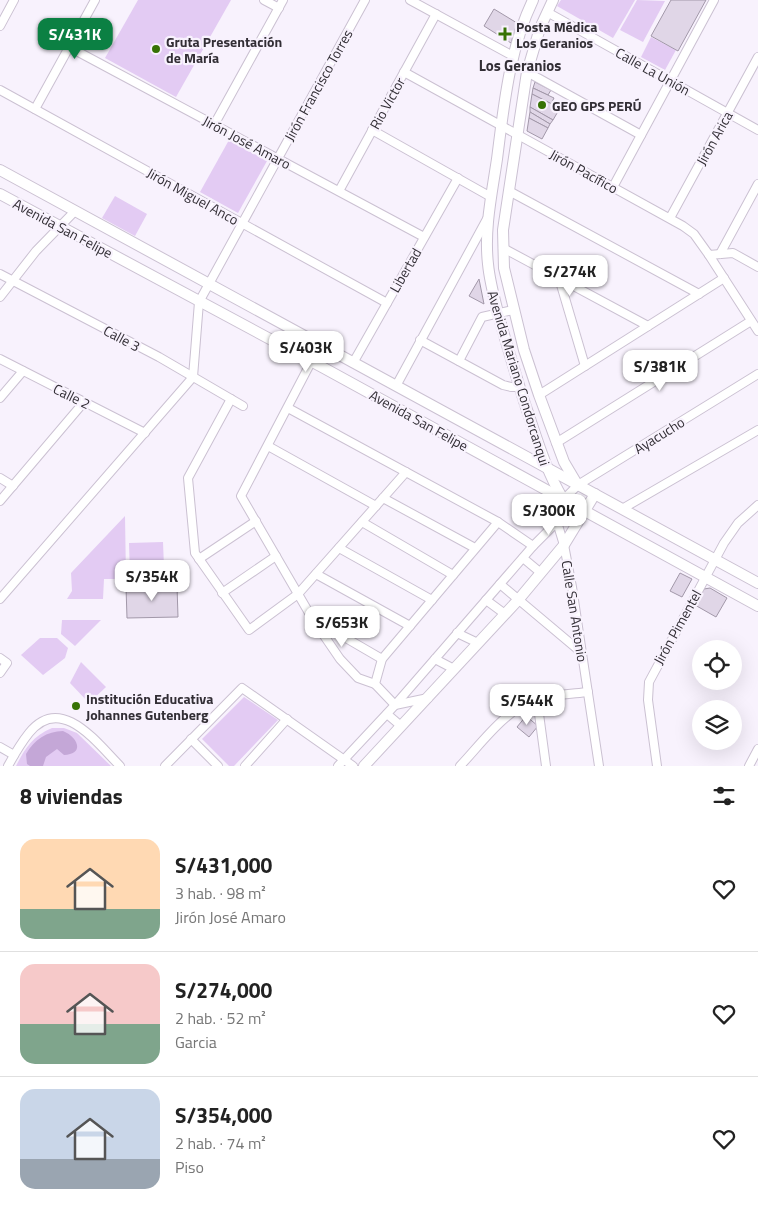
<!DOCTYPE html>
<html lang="es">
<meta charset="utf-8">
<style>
body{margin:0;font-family:"Titillium Web",sans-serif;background:#f6f6f6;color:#222;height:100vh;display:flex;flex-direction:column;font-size:19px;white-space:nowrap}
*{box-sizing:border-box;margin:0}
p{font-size:16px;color:#767676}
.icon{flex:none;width:28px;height:28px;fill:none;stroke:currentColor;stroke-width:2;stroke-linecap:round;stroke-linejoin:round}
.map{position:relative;height:766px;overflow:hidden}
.sheet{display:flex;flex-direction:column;background:#fff;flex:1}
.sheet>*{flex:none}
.controls{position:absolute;left:692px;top:640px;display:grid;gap:10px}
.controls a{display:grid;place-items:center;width:50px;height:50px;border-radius:50%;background:#fff;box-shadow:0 5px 20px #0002;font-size:25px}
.price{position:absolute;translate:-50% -42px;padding:0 11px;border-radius:10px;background:#fff;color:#222;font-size:16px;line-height:32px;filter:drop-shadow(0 1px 2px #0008)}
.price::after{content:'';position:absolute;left:50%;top:30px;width:15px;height:11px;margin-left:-8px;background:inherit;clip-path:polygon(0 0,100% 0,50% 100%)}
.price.current{background:#0b8043;color:#fff}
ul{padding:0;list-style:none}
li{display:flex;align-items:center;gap:15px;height:125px;padding:0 20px}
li+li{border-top:1px solid #e0e0e0}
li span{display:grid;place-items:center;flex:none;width:140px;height:100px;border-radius:15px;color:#555}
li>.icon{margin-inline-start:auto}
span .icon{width:60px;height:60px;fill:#fffc;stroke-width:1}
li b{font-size:21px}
h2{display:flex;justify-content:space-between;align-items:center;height:60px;padding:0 20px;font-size:21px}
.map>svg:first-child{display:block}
</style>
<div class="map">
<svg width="758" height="766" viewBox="0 0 758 766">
<rect width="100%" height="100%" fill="#f8f2fd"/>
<g fill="#e3cbf3">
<path d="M138,0H231L176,97L105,58Z"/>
<path d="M561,0H635L613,38L557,6Z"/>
<path d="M637,0L665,1L643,42L620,30Z"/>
<path d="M651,37L676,50L665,70L641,57Z"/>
<path d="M229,140L267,161L238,213L200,192Z"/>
<path d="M115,196L147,214L135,236L102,218Z"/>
<path d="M125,516L126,579H104L103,599H67L72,591L71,573Z"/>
<path d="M163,542L164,567H171L176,574L130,575L129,543Z"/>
<path d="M62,620H101L75,646L61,634Z"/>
<path d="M40,638H57L68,648L65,658L43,675L21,655Z"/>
<path d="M81,662L106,687L89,703L70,683Z"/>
<path d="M244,697L278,720L234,766H229L202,739Z"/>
<path d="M52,728H64L77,733L111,766H16C25,748 33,736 52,728Z"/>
</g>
<path fill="#c4a7d7" d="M63,731C78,737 85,754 64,755L57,749L46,757L43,766H30L27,764L26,754C34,740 47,731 63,731Z"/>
<g fill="#e0d6e7" stroke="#a298a9">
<path d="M671,0H706L678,51L651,36Z"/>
<path d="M494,9L517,23L511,43L484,26Z"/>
<path d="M535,82L551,90L548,95L533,88Z"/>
<path d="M533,88L554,98L551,104L532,94Z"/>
<path d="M532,94L560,108L553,120L530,107Z"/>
<path d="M530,107L553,120L550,124L530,112Z"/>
<path d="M530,112L550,124L548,128L529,118Z"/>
<path d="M529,118L548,128L542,139L527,131Z"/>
<path d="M479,279L484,304L469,296Z"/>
<path d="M680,573L692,579L682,597L670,591Z"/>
<path d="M177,586L178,617L127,618L126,587Z"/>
<path d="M710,588L727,598L716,617L695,605L704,589Z"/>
<path d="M526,716L538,726L529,737L517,727Z"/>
</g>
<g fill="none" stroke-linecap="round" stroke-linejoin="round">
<g stroke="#cbc1d2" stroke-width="10">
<g id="street">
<path d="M264,0L279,8"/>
<path d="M410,0L513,56"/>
<path d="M547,12L758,130"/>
<path d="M0,26L14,0"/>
<path d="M69,47L424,237"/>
<path d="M404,72L683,226L694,234L709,255L733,253L758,267"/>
<path d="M527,72L641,135"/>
<path d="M0,90L387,303"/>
<path d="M35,109L95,0"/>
<path d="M214,125L283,0"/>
<path d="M372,130L491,197"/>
<path d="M613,187L714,0"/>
<path d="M339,191L436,14"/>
<path d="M509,191L699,294"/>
<path d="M670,218L758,57"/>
<path d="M503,248L648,326"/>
<path d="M720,254L758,184"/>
<path d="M709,255L758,331"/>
<path d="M0,274L159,357L243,406"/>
<path d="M559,278L585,366"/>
<path d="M0,297L36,251L75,211"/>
<path d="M420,340L503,385L511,387H519"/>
<path d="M320,345L241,496L312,618L340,659L358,678L375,684"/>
<path d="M0,359L145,433"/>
<path d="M459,361L482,317L513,310"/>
<path d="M353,363L458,178"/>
<path d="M396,386L487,219"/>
<path d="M539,395L724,278"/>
<path d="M0,398L23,371"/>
<path d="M231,399L188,478L195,553L249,630L298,594L406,472"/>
<path d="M288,408L498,522L533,546"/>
<path d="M556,443L751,321"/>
<path d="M268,446L376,506"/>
<path d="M0,478L13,486"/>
<path d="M383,498L475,548"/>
<path d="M0,501L84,402"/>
<path d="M622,509L758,430"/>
<path d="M362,522L453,575"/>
<path d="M339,548L432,600"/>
<path d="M523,558L541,573"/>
<path d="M199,559L256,521"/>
<path d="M316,574L410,626"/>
<path d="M500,584L582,653"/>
<path d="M222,593L276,556"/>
<path d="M0,599L193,377L199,302L365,0"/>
<path d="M486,600L505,614"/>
<path d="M315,620L382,659"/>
<path d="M457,633L478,643"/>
<path d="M0,658L7,663L0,673"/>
<path d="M435,659L454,669"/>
<path d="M428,698L395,705L375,684L382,659L498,522"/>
<path d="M537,699L546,766"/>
<path d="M387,714L401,726"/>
<path d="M191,739L218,766"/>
<path d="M0,747L14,755"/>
<path d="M8,766C14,755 21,743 29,733C61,693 97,743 120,766"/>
<path d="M165,766L242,688L353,766"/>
<path d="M245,766L287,719"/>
<path d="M338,766L395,705L533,546L557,522"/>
<path d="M460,766C482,743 506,708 538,699C554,695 571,694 588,692"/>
<path d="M599,766L572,587L564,545L557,522L563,500L578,485L758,374"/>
<path d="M657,766L648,700L649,682L724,543L738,523L758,505"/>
<path d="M749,766L758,749"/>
</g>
</g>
<g stroke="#cbc1d2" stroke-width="12">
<g id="secondary">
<path d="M533,0C509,50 504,105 497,159C492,193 484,229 488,264C490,285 496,304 501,324C509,352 517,380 526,407C537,439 546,471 563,499"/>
<path d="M553,0L540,28L527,72L503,230L504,268L524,350L539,395L564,462L577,484"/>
<path d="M0,170L758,583"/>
<path d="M0,194L322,367L758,606"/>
<path d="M364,766L519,599L564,545L595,494"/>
</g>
</g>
<use href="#street" stroke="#fff" stroke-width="8"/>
<use href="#secondary" stroke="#fff" stroke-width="10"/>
</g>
<g fill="#377205" stroke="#f8f2fd" stroke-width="2">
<path d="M502.5 26.5h5v5h5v5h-5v5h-5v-5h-5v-5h5z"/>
<circle cx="156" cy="49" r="5"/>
<circle cx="542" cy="105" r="5"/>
<circle cx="76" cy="706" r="5"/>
</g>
<g text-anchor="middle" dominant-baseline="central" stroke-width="4.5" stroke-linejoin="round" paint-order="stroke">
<g font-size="14" font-weight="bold" fill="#322e35" stroke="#f8f2fd" text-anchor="start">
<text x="516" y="26">Posta Médica<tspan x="516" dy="16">Los Geranios</tspan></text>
<text x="166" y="41">Gruta Presentación<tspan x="166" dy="16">de María</tspan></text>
<text x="552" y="105">GEO GPS PERÚ</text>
<text x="86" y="698">Institución Educativa<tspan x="86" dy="16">Johannes Gutenberg</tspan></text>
</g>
<g font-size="14" fill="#322e35" stroke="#f8f2fd">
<text transform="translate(653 71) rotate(29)">Calle La Unión</text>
<text transform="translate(318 85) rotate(-61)">Jirón Francisco Torres</text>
<text transform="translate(387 103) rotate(-61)">Rio Victor</text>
<text transform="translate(714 138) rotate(-61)">Jirón Arica</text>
<text transform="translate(247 142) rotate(28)">Jirón José Amaro</text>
<text transform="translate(584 171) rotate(29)">Jirón Pacífico</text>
<text transform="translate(193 196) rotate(29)">Jirón Miguel Anco</text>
<text transform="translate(63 228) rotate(28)">Avenida San Felipe</text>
<text transform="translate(405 270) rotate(-60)">Libertad</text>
<text transform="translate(122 338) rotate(28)">Calle 3</text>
<text transform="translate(519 378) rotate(73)">Avenida Mariano Condorcanqui</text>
<text transform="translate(72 396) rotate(26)">Calle 2</text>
<text transform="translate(419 420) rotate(29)">Avenida San Felipe</text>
<text transform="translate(659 435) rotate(-32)">Ayacucho</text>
<text transform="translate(575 611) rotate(81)">Calle San Antonio</text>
<text transform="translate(677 627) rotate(-61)">Jirón Pimentel</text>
</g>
<g font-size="15" font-weight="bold" fill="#322e35" stroke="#f8f2fd">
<text x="520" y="65">Los Geranios</text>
</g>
</g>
</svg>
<div class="controls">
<a><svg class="icon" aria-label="locate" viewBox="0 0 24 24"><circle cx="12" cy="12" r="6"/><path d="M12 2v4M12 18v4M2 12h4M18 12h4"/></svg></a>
<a><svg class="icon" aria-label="layers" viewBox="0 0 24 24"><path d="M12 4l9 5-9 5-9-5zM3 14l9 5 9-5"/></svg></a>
</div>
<b class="price current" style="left:75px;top:60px">S/431K</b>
<b class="price" style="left:570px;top:297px">S/274K</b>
<b class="price" style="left:306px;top:373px">S/403K</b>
<b class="price" style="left:660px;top:392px">S/381K</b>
<b class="price" style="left:549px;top:536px">S/300K</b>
<b class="price" style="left:152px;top:602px">S/354K</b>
<b class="price" style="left:342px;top:648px">S/653K</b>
<b class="price" style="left:527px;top:726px">S/544K</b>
</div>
<section class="sheet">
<h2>8 viviendas<svg class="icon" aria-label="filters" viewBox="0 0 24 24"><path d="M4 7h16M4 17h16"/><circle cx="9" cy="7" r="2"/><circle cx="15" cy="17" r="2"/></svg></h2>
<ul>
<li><span style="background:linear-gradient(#ffd9b3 70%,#7fa58c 0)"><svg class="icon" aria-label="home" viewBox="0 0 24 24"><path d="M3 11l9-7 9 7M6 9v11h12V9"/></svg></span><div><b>S/431,000</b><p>3 hab. · 98 m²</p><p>Jirón José Amaro</p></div><svg class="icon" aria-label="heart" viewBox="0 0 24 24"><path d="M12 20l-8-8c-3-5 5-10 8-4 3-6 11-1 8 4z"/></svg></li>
<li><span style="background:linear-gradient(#f6c9c9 60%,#7fa58c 0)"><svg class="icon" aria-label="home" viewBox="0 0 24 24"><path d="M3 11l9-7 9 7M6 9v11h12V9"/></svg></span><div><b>S/274,000</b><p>2 hab. · 52 m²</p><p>Garcia</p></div><svg class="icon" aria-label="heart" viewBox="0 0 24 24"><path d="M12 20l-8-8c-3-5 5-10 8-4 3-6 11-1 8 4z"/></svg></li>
<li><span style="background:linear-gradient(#c9d6e8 70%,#9aa5b1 0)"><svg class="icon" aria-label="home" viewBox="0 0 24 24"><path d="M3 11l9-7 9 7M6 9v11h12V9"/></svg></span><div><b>S/354,000</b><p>2 hab. · 74 m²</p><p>Piso</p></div><svg class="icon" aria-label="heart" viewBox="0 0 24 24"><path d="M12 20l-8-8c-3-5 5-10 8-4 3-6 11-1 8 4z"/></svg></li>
</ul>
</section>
